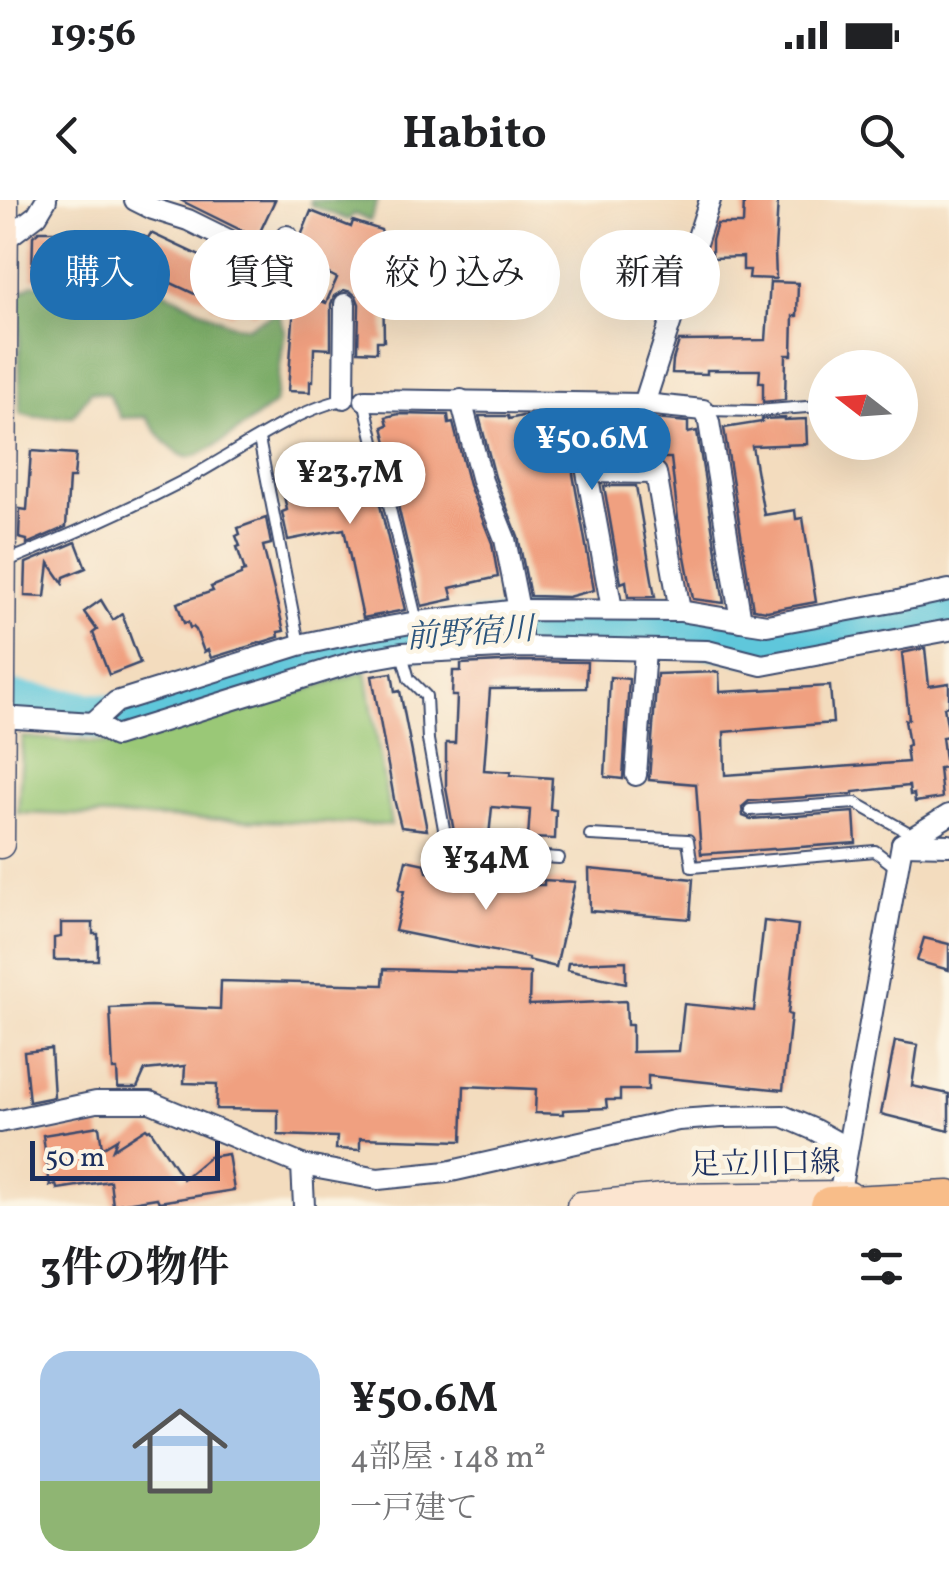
<!DOCTYPE html>
<html lang="ja">
<meta charset="utf-8">
<style>
body{margin:0;font-family:Vollkorn,"Noto Serif JP",serif;background:#f2f2f2;color:#202124;height:100vh;display:flex;flex-direction:column;font-size:38px;white-space:nowrap}
*{box-sizing:border-box;margin:0}
p{font-size:32px;color:#757577}
.icon{flex:none;width:55px;height:55px;fill:none;stroke:currentColor;stroke-width:2;stroke-linecap:round;stroke-linejoin:round}
.map{position:relative;height:1006px;overflow:hidden}
.panel{display:flex;flex-direction:column;background:#fff;flex:1}
.panel>*{flex:none}
.top-card{position:absolute;left:30px;top:30px;width:890px;height:90px;display:flex;gap:20px}
.needle{width:65px;rotate:287deg}
.tools{position:absolute;left:808px;top:150px;display:grid;gap:20px}
.tools a{display:grid;place-items:center;width:110px;height:110px;border-radius:50%;background:#fff;box-shadow:0 10px 40px #0002;font-size:50px}
.scale{position:absolute;left:30px;bottom:25px;width:190px;box-sizing:border-box;padding-left:10px;border:5px solid #1b2f5e;border-top:0;font-size:28px;line-height:35px;white-space:nowrap;color:#1b2f5e;-webkit-text-stroke:8px #fcf5e5;paint-order:stroke}
.price{position:absolute;translate:-50% -85px;padding:0 22px;border-radius:35px;background:#fff;color:#222;font-size:32px;line-height:65px;filter:drop-shadow(0 2px 5px #0008)}
.price::after{content:'';position:absolute;left:50%;top:60px;width:30px;height:22px;margin-left:-15px;background:inherit;clip-path:polygon(0 0,100% 0,50% 100%)}
.price.active{background:#1f6fb2;color:#fff}
ul{padding:0;list-style:none}
li{display:flex;align-items:center;gap:30px;height:250px;padding:0 40px}
li span{display:grid;place-items:center;flex:none;width:280px;height:200px;border-radius:30px;color:#555}
li>.icon{margin-inline-start:auto}
span .icon{width:120px;height:120px;fill:#fffc;stroke-width:1}
li b{font-size:42px}
h2{display:flex;justify-content:space-between;align-items:center;height:120px;padding:0 40px;font-size:42px}
.chip{padding:0 35px;border-radius:45px;background:#fff;box-shadow:0 10px 40px #0002;font-size:35px;line-height:90px}
.chip.active{background:#1f6fb2;color:#fff}
.status{display:flex;justify-content:space-between;align-items:center;height:70px;padding:0 50px;background:#fff;direction:ltr}
.status svg{height:28px;fill:currentColor}
header{display:flex;justify-content:space-between;align-items:center;height:130px;padding:0 40px;background:#fff;font-size:45px;font-weight:700}
.map>svg:first-child{display:block}
</style>
<div class="status"><b>19:56</b><svg viewBox="0 0 49 12"><path d="M0 12V9h3v3zM5 12V6h3v6zM10 12V3h3v9zM15 12V0h3v12zM26 1h20v11H26zM47 4h2v5h-2z"/></svg></div>
<header><svg class="icon" aria-label="back" viewBox="0 0 24 24"><path d="M15 5l-7 7 7 7"/></svg>Habito<svg class="icon" aria-label="search" viewBox="0 0 24 24"><circle cx="10" cy="10" r="6"/><path d="M15 15l6 6"/></svg></header>
<div class="map">
<svg width="949" height="1006" viewBox="0 0 949 1006">
<rect width="100%" height="100%" fill="#fcf5e5"/>
<filter id="ink" filterUnits="userSpaceOnUse"><feTurbulence type="fractalNoise" baseFrequency=".01" numOctaves="2"/><feDisplacementMap in="SourceGraphic" scale="20" xChannelSelector="R" yChannelSelector="G"/><feConvolveMatrix kernelMatrix="1 2 1 2 8 2 1 2 1" color-interpolation-filters="sRGB"/></filter>
<filter id="wash" filterUnits="userSpaceOnUse"><feTurbulence type="fractalNoise" baseFrequency=".0048" numOctaves="4" result="noise"/><feDisplacementMap in="SourceGraphic" scale="40" xChannelSelector="R" yChannelSelector="G"/><feGaussianBlur stdDeviation="2.25" result="paint"/><feColorMatrix in="noise" values="0 0 0 0 0 0 0 0 0 0 0 0 0 0 0 0 0 1.4 0 .05"/><feComposite in="paint" operator="in"/></filter>
<g filter="url(#wash)">
<rect width="100%" height="100%" fill="#f3dcbe"/>
<path fill="#9ac877" stroke="#5a7c6a" stroke-width="2.5" d="M366,471L391,625L18,613L23,537L126,545Z"/>
<g fill="#7bac68" stroke="#4b6e63" stroke-width="2.5">
<path d="M310,0H378L370,21L354,14L348,20L311,5Z"/>
<path d="M100,62L135,86L155,87L230,124L247,127L278,112L285,131L275,203C261,214 201,261 186,257C170,252 156,231 146,217L121,218L108,194L91,191L73,216L34,217L20,213L19,93L33,84L88,88L95,78Z"/>
</g>
<g fill="none" stroke-linecap="round" stroke-linejoin="round">
<path stroke="#5fc7db" stroke-width="45" d="M0,500L16,504L112,518L380,441L531,428L626,429L692,433L763,445L949,417"/>
</g>
<g id="blocks">
<g fill="#f0a080">
<path d="M180,0H275L257,38Z"/>
<path d="M744,0H778L775,51L776,79L749,78L750,70H743V57L712,58V40L717,24H743Z"/>
<path d="M311,11L351,27L353,21L381,30L386,50L412,53L410,74L388,72V79L383,78L384,141H377V152L358,151L359,104L356,96L351,92L344,90L334,96L331,104V149L314,148L313,181H310V192L288,191L295,91L252,114L242,92L232,114L211,105L212,102L150,73L148,76L128,67L143,36L148,38L151,33L204,58L206,55L326,103L337,78L293,56Z"/>
<path d="M39,31H58V38L89,54V78H32L33,36Z"/>
<path d="M643,71L664,76L662,82L666,83L660,110L635,104Z"/>
<path d="M770,82L798,83L797,116H793L792,155H786L785,200L763,202V182H759L760,170H707V174L672,173L673,160L679,141L766,140Z"/>
<path d="M399,214L448,215L449,224L453,223L469,285L492,343L498,377L450,388L453,399L422,406L383,243L387,242L383,227L388,225L386,217Z"/>
<path d="M479,216H508L509,219L522,216L580,217V219L643,218L688,222V233L697,231L724,403L693,399L678,319L671,258H587L579,261L574,268L573,274L594,390L568,397L530,396L518,336L495,277Z"/>
<path d="M785,218V220L806,219L807,244L752,246L764,315L795,310L796,319L803,318L816,402L767,411L753,409L724,228L762,222V219Z"/>
<path d="M366,246L405,410L363,418L344,329L288,340L282,312L287,310L284,296L290,295L288,287L333,278L330,261L335,260L334,256H340L339,250Z"/>
<path d="M31,251L76,254L74,278H69L66,327L27,344V340L19,338L20,309L27,310Z"/>
<path d="M604,286H636L655,397H628L626,381L621,383Z"/>
<path d="M266,318L271,344L263,346L284,431L278,432L279,437L211,458L208,450L204,452L196,430L193,427L190,428L188,422L184,423L177,403L213,391L211,387L241,375V372L245,371L237,347L240,346L236,336L240,334L238,328Z"/>
<path d="M76,342L86,368L64,377L63,383L49,363L45,397L25,396L26,363Z"/>
<path d="M101,400L113,420L122,414L140,463L109,475L93,433L97,430L84,412Z"/>
<path d="M925,448L929,486L949,483V506L944,507L949,536L942,537L946,567L939,568L942,598L915,602L914,594L910,595L909,586L853,592V594L749,601L742,607L743,616L751,619L854,612L856,643L701,654L696,584L649,580L657,474L719,472L720,492L830,486L833,523L724,532L725,575L908,562L906,546L909,545L905,520L909,519L902,453Z"/>
<path d="M522,461L587,462L586,488L490,489L484,570L511,572L510,575L552,578L550,609L556,610L555,639L528,638L530,610L492,607L489,636L454,632L446,588V543H455L457,496H452L453,471H461V464Z"/>
<path d="M392,473L395,492L400,491L427,630L401,627L394,599L372,476Z"/>
<path d="M610,477L629,479L623,579L605,577Z"/>
<path d="M406,660L425,664L427,672L461,679L536,685H544V680L575,682L556,767L528,760V758L395,731L404,691L399,690Z"/>
<path d="M589,669L693,679L690,719L590,711Z"/>
<path d="M764,721L798,725L788,814L791,815L783,890L648,876V890H620V900H606L607,908L563,910V914L535,913L536,889L464,886L462,941L360,938V950L336,949L337,937L278,935V910L216,909L217,884L184,883L185,866L145,870L137,888H118L117,870H113L110,808L150,806L220,809L221,781L383,785L384,769L530,773L529,805L626,801L627,825H632V852L679,851L684,804L754,811Z"/>
<path d="M61,723H93V734H98V760H54V738L61,737Z"/>
<path d="M924,738L949,744V770L917,761Z"/>
<path d="M626,761V783L567,770L568,763Z"/>
<path d="M895,841L918,845L912,886L949,894V931L881,914Z"/>
<path d="M51,849L54,897L29,902L24,852Z"/>
<path d="M99,926L102,948L117,939L113,949L146,928L148,930L150,929L183,979L209,957L228,954L234,990L159,1002L157,998L113,1005L110,981L57,989L56,984L50,986L43,935Z"/>
</g>
</g>
</g>
<g filter="url(#ink)">
<use href="#blocks" fill-opacity="0" stroke="#3b496c" stroke-width="2.5"/>
<g fill="none" stroke-linecap="round" stroke-linejoin="round">
<g stroke="#3b496c" stroke-width="14">
<g id="lane">
<path d="M364,200L417,422"/>
<path d="M704,210L757,211L819,206"/>
<path d="M259,239L299,444"/>
<path d="M7,361C69,336 129,309 189,278C236,253 295,209 347,199"/>
<path d="M402,454L409,479L426,496L428,540L448,651L559,658"/>
<path d="M750,610L856,603L913,635"/>
<path d="M590,635L688,640L692,667L875,651L897,668"/>
</g>
</g>
<g stroke="#3b496c" stroke-width="24">
<g id="street">
<path d="M135,0L153,9L188,20L269,60L287,36"/>
<path d="M4,40L37,15L46,0"/>
<path d="M344,198L345,104"/>
<path d="M461,200L482,281L505,339L519,410L522,447"/>
<path d="M644,204L710,0"/>
<path d="M612,409L587,272L656,273L680,411"/>
<path d="M741,421L767,425L898,401L949,390"/>
<path d="M1,517L93,523L115,536L357,461L402,453L522,447L707,451L762,465L949,430"/>
<path d="M93,523L116,502L299,445L360,432L417,422L519,410L680,411L741,421L709,222L703,210L644,204L365,200"/>
<path d="M636,575L645,450"/>
<path d="M902,644L949,645"/>
<path d="M0,922L96,902H150L302,965L304,1006"/>
<path d="M302,965L378,979L447,972L678,920L722,917L783,916L815,930L847,948"/>
<path d="M839,997L902,644L949,615"/>
</g>
</g>
<g stroke="#3b496c" stroke-width="31">
<g id="secondary">
<path d="M0,644L4,0"/>
<path d="M581,1006L664,998L849,996"/>
</g>
</g>
<g stroke="#3b496c" stroke-width="41">
<path id="highway" d="M830,1006L949,1000"/>
</g>
<use href="#lane" stroke="#fff" stroke-width="10"/>
<use href="#street" stroke="#fff" stroke-width="20"/>
<use href="#secondary" stroke="#fce5d0" stroke-width="28"/>
<use href="#highway" stroke="#f8bd89" stroke-width="38"/>
</g>
</g>
<g text-anchor="middle" dominant-baseline="central" stroke-width="9" stroke-linejoin="round" paint-order="stroke">
<g font-size="30" fill="#1b2f5e" stroke="#fcf5e5">
<text transform="translate(765 965) rotate(-1)">足立川口線</text>
</g>
<g font-size="32" font-style="italic" fill="#2c557d" stroke="#fcf5e5">
<text transform="translate(470 435) rotate(-4)">前野宿川</text>
</g>
</g>
</svg>
<div class="tools">
<a><svg class="needle" viewBox="-14 -14 28 28"><path d="M0-13l5 13h-10z" fill="#e53935"/><path d="M0 13l5-13h-10z" fill="#757577"/></svg></a>
</div>
<div class="scale">50 m</div>
<b class="price active" style="left:592px;top:293px">¥50.6M</b>
<b class="price" style="left:350px;top:327px">¥23.7M</b>
<b class="price" style="left:486px;top:713px">¥34M</b>
<div class="top-card">
<a class="chip active">購入</a>
<a class="chip">賃貸</a>
<a class="chip">絞り込み</a>
<a class="chip">新着</a>
</div>
</div>
<section class="panel">
<h2>3件の物件<svg class="icon" aria-label="filters" viewBox="0 0 24 24"><path d="M4 7h16M4 17h16"/><circle cx="9" cy="7" r="2"/><circle cx="15" cy="17" r="2"/></svg></h2>
<ul>
<li><span style="background:linear-gradient(#a9c7e8 65%,#8fb573 0)"><svg class="icon" aria-label="home" viewBox="0 0 24 24"><path d="M3 11l9-7 9 7M6 9v11h12V9"/></svg></span><div><b>¥50.6M</b><p>4部屋 · 148 m²</p><p>一戸建て</p></div></li>
</ul>
</section>
